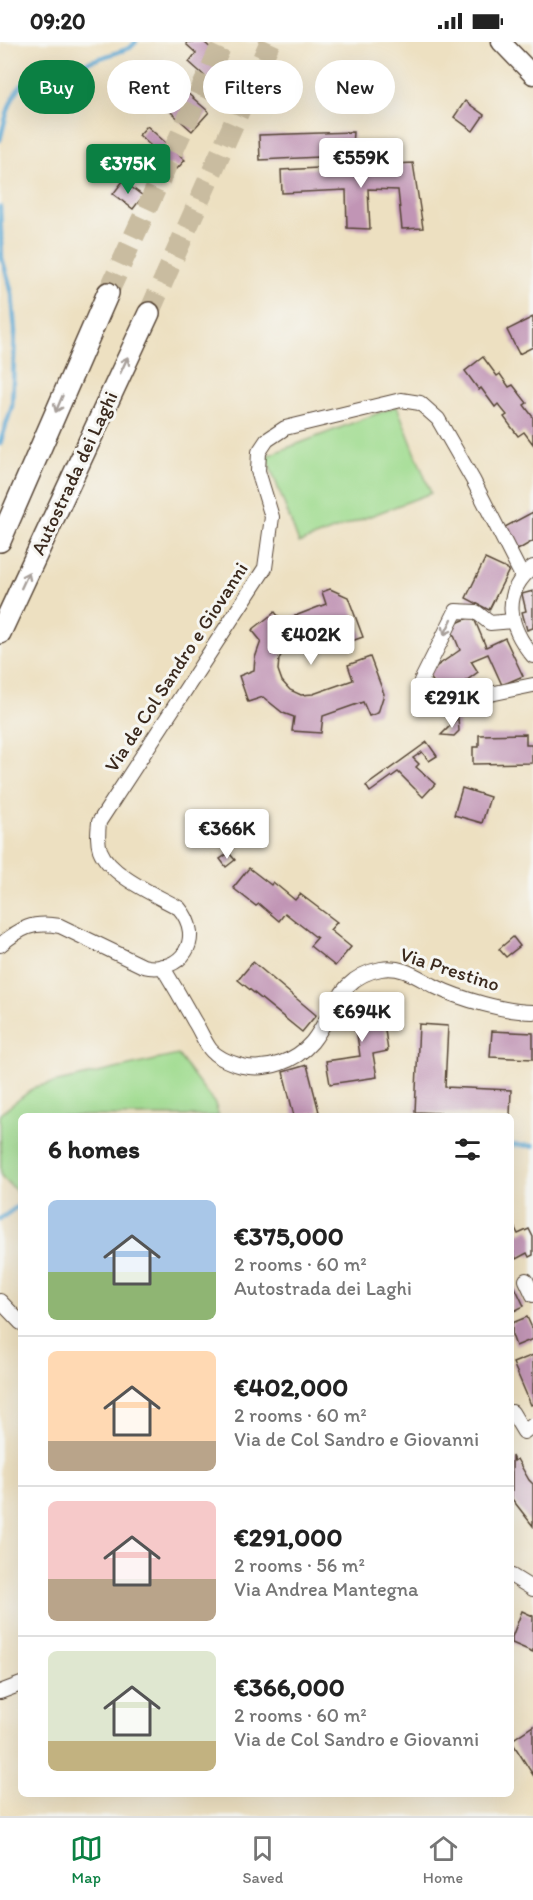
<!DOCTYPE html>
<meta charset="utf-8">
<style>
body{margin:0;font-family:Itim,sans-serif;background:#f6f6f6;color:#222;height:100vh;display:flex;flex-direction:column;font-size:22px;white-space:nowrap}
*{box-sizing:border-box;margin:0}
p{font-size:20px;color:#767676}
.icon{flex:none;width:33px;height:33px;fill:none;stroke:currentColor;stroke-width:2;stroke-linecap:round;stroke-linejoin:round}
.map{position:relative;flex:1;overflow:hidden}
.sheet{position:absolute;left:18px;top:1071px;width:496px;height:684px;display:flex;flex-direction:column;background:#fff;border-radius:9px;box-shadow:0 6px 24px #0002}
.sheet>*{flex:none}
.top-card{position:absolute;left:18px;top:18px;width:498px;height:54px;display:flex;gap:12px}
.price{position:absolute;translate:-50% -51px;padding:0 14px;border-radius:6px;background:#fff;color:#222;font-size:20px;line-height:39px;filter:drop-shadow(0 2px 3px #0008)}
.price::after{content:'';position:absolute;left:50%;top:36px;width:18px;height:14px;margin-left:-9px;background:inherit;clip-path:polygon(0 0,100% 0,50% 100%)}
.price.active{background:#0b8043;color:#fff}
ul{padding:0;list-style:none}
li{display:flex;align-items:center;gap:18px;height:150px;padding:0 30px}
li+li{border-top:2px solid #e0e0e0}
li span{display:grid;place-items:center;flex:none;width:168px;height:120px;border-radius:9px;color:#555}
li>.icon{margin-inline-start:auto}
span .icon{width:72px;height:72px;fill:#fffc;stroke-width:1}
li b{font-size:26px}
h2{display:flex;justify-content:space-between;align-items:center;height:72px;padding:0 30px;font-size:26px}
.pill{padding:0 21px;border-radius:27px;background:#fff;box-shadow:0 6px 24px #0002;font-size:21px;line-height:54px}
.pill.active{background:#0b8043;color:#fff}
.status{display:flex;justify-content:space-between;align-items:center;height:42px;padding:0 30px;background:#fff;direction:ltr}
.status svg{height:16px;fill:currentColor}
.tabs{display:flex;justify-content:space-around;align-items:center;height:84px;border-top:2px solid #e0e0e0;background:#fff;font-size:16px;color:#767676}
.tabs a{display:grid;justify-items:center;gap:3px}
.tabs .active{color:#0b8043}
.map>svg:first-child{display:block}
</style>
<div class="status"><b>09:20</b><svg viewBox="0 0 49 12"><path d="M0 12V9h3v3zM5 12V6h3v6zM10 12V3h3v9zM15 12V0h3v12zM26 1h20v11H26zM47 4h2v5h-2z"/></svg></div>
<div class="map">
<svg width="533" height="1774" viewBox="0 0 533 1774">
<rect width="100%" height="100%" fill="#f6f6f2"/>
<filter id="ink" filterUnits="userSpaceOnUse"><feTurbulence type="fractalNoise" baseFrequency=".0167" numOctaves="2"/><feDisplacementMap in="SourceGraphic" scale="12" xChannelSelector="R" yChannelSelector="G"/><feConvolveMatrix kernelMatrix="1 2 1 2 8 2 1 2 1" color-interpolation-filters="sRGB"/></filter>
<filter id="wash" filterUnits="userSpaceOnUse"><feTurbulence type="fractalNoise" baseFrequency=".008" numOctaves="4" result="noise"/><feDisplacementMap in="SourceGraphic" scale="24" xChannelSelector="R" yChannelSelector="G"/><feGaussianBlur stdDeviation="1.35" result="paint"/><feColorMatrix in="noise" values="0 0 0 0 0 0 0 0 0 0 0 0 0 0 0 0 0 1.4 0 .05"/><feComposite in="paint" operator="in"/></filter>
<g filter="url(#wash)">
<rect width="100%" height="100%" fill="#ede0c1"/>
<g fill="#9fdb8e" stroke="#6d8256" stroke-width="1.5">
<path d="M397,364L431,451L299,501L266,414Z"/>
<path d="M178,1013L215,1062L219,1074H21V1154L1,1134L0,1072L35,1045Z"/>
</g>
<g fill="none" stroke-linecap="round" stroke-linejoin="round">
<g stroke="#58a6d2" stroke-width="4.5">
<path d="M0,98C7,71 11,41 41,31C50,28 60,29 69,26C89,20 110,13 130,6L136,0"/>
<path d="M0,165L2,216L12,251L15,290L12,364L0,402"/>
<path d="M512,1103L533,1104"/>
<path d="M0,1177L21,1162"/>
</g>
</g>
<g id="blocks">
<g fill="#c195b5">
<path d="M187,0H204L233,27L217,45L189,20L196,11L186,2Z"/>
<path d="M170,36L209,70L192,89L164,64L172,55L161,46Z"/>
<path d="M465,59L484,73L473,89L454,75Z"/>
<path d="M147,84L185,118L177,127L171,122L165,129L144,110L150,103L139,93Z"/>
<path d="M353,90L351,119L339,120V114L260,118L259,93Z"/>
<path d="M413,121L423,186L402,187L398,148L368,147L370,187L347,186L346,148L282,151L281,128Z"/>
<path d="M123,139L143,154L133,167L113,152Z"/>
<path d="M533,275V305L519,312L507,288Z"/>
<path d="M483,315L497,334L500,332L509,345L513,343L527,361L524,363L533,375V402L524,390L518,394L504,375L507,373L498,362L495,365L481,346L479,348L465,329Z"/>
<path d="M533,470V499L516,509L503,486Z"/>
<path d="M485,517L509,528L489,568L466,556Z"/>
<path d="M330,547L348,555L363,595L340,603L334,585L294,599L285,606L279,617L278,628L282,639L290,648L301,653L313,652L353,638L348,623L370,615L384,652L378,671L369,674L363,660L323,674L321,691L292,689L294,675L283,671L263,655L248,660L239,634L254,628L255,616L261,599L252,588L275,570L282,579L326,562L322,550Z"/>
<path d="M533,549V586L527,588L522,570L526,569L522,552Z"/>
<path d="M473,574L486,605L505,596L523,634L502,643L488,612L471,619L478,630L444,655L427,631L460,608L450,584Z"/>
<path d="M458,676L459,689L454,694L441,693Z"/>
<path d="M526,692V703H532V721L473,722V705H479V693Z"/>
<path d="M427,700L437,714L429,719L422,710L413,716L419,722L416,725L435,742L423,755L398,730L370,750L366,744Z"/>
<path d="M462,746L490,755L482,781L454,773Z"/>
<path d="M229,811L235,818L226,825L220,817Z"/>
<path d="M249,826L271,843L273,840L295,858L300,852L337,880L330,888L351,905L335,924L310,904L317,896L285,871L279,879L259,862L256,864L233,846Z"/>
<path d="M513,895L520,904L506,915L499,907Z"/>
<path d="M253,920L316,973L302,990L238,938Z"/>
<path d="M380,953L388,1009L373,1012L377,1035L330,1042L326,1019L360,1014L352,957Z"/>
<path d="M419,982L448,984L445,1045L511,1048L510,1074L415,1070Z"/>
<path d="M492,989L533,991V1017L490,1015Z"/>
<path d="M307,1023L319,1070L294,1074L283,1030Z"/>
<path d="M513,1182L518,1192L529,1187L533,1195V1213L529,1215L527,1211L516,1217L512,1206V1183Z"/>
<path d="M515,1245L524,1264L512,1270V1247Z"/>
<path d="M527,1275L533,1288V1297L516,1304L512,1293V1281Z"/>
<path d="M533,1313V1362L531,1363L513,1321Z"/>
<path d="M512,1414L514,1419L517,1417L529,1438L533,1442V1484L512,1457Z"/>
<path d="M522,1569L533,1574V1610L512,1601V1595Z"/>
<path d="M533,1684V1733L512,1700V1698Z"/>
</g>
</g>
</g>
<g filter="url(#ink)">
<use href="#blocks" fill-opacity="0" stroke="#564536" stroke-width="1.5"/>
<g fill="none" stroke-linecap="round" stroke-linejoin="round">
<g stroke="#c9bca0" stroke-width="21" stroke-dasharray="21 10" stroke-linecap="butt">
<path d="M108,251L223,0"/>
<path d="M149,271L270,0"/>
</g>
<g stroke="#564536" stroke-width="16">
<g id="minor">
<path d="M533,525C501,551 508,585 533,614"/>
<path d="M513,579L490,581L476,570L456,569L421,639L430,659L447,661L533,643"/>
<path d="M0,903C21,886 32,879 60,884L143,924C182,933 205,896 179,866C156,853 110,834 100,808C97,799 98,790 99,780L265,526L272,475L258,429L259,410L267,398L285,386L401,358L420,361L438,377L473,438L522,534"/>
<path d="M162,924C173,942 184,961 194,979C200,988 204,999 210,1007C217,1016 231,1021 242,1024C267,1029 295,1020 312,1000C335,971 337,935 381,927C403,923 418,936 436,945C460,957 507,970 533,970"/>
<path d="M526,1238L533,1253"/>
<path d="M0,1259L21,1281"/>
<path d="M512,1370L524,1390L533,1383"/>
<path d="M512,1534L533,1547"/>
<path d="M0,1650L21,1642"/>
</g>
</g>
<g stroke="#564536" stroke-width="21">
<path id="major" d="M501,0L533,33"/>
</g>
<g stroke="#564536" stroke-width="24">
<g id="highway">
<path d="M0,499L108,251"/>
<path d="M0,591L149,271"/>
</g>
</g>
<use href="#minor" stroke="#fff" stroke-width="14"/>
<use href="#major" stroke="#fff" stroke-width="18"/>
<use href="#highway" stroke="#fff" stroke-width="21"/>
</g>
<defs><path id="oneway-shaft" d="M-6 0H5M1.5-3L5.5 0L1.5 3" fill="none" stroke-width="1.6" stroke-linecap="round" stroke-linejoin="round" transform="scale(1.5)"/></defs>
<g stroke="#a79f9a">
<use href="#oneway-shaft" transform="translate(124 323) rotate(-65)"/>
<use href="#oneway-shaft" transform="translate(59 362) rotate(113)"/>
<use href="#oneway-shaft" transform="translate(25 538) rotate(-65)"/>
<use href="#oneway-shaft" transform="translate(448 585) rotate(116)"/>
</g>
</g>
<g text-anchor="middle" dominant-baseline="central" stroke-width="6" stroke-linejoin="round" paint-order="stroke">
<g font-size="20" fill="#3b2a1e" stroke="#f6f6f2">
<text transform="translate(74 431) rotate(-65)">Autostrada dei Laghi</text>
<text transform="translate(176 625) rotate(-57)">Via de Col Sandro e Giovanni</text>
<text transform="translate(450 927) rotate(18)">Via Prestino</text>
</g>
</g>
</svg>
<b class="price" style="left:361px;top:147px">€559K</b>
<b class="price active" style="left:128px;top:153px">€375K</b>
<b class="price" style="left:311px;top:624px">€402K</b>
<b class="price" style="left:452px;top:687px">€291K</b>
<b class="price" style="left:227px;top:818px">€366K</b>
<b class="price" style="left:362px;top:1001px">€694K</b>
<div class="top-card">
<a class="pill active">Buy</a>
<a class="pill">Rent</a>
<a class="pill">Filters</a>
<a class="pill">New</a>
</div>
<section class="sheet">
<h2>6 homes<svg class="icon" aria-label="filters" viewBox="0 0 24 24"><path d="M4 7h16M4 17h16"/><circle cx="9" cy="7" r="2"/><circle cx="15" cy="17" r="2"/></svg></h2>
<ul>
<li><span style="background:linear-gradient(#a9c7e8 60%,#8fb573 0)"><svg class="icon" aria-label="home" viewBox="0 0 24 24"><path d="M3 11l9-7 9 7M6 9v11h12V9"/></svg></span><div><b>€375,000</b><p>2 rooms · 60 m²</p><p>Autostrada dei Laghi</p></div></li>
<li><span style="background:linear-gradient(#ffd9b3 75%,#b9a48a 0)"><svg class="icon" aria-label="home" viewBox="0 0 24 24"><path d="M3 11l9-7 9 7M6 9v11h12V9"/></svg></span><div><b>€402,000</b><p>2 rooms · 60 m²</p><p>Via de Col Sandro e Giovanni</p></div></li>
<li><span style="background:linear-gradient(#f6c9c9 65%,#b9a48a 0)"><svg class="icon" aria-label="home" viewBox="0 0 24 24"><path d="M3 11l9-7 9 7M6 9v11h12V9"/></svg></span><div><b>€291,000</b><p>2 rooms · 56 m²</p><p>Via Andrea Mantegna</p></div></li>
<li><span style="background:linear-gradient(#dfe7d0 75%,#c2b280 0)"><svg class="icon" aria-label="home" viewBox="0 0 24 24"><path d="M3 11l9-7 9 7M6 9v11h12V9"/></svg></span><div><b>€366,000</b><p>2 rooms · 60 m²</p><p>Via de Col Sandro e Giovanni</p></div></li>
</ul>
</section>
</div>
<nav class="tabs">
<a class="active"><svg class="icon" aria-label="map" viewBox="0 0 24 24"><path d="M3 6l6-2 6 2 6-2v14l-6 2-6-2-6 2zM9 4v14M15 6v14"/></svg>Map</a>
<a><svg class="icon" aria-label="saved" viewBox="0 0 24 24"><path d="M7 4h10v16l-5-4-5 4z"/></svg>Saved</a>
<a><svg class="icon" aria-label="home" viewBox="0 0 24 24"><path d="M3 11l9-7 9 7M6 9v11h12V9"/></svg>Home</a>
</nav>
